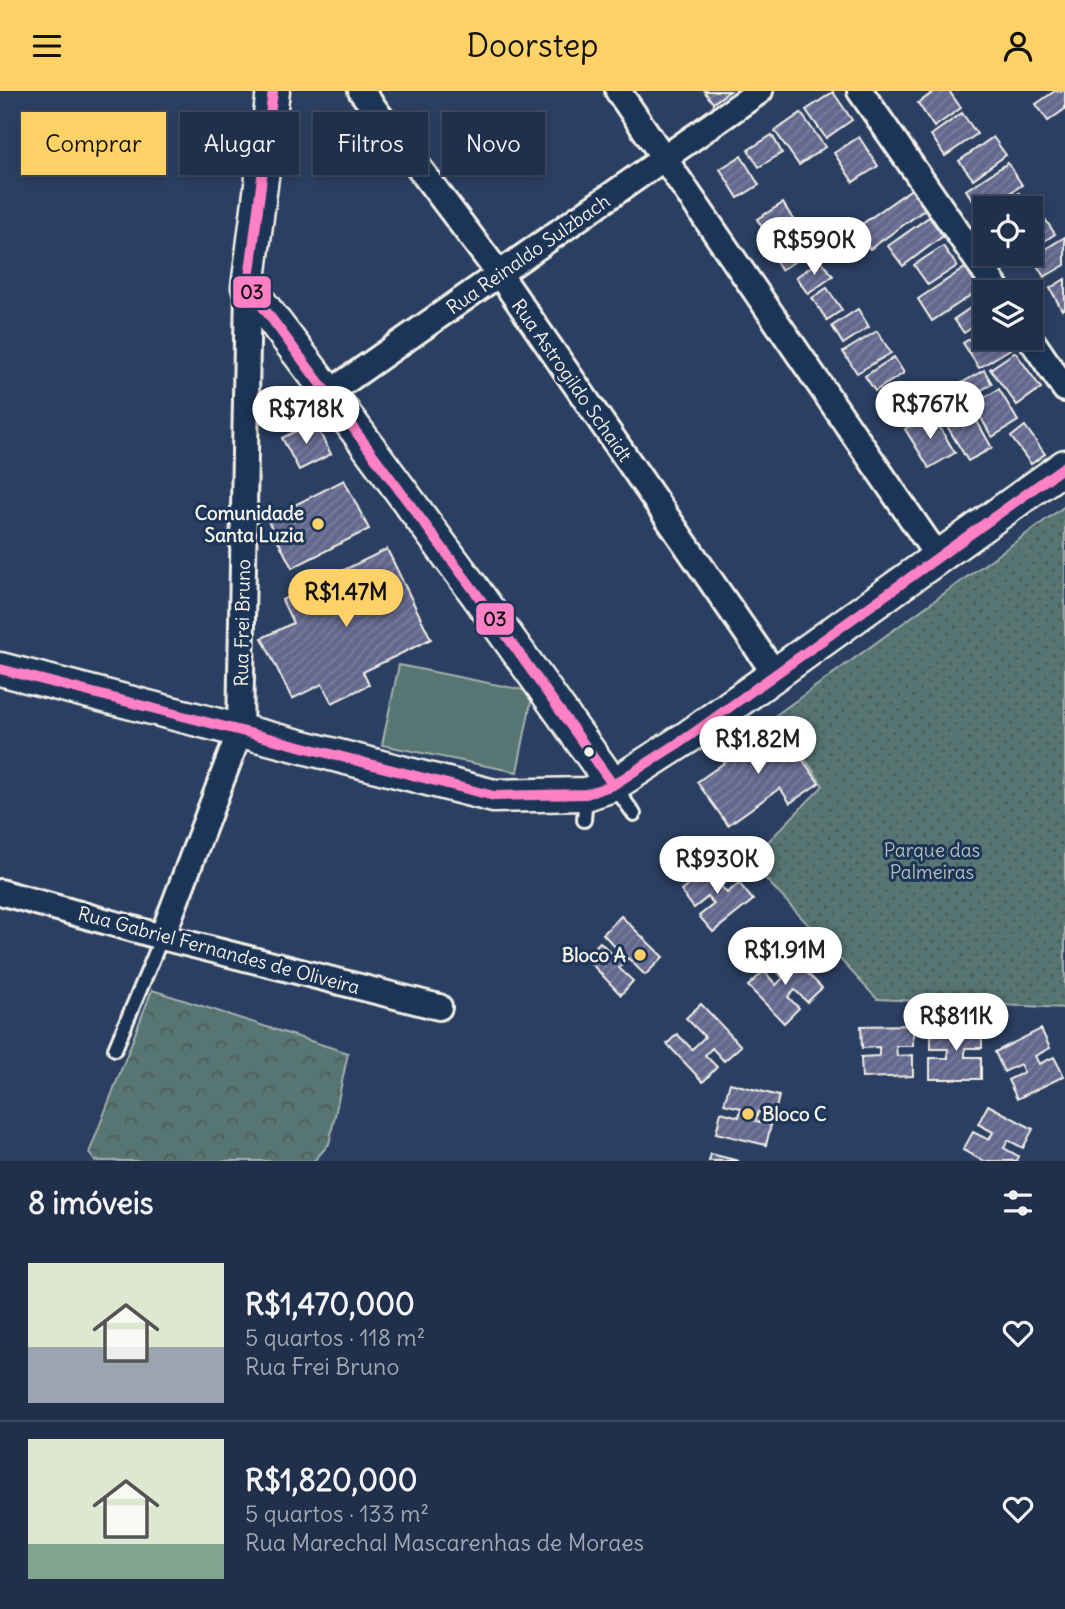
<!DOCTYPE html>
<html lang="pt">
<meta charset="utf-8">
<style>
body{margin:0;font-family:Delius,sans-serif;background:#283751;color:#f1f3f6;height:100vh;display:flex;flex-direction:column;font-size:26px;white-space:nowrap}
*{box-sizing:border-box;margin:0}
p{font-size:23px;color:#a2a9b5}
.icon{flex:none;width:38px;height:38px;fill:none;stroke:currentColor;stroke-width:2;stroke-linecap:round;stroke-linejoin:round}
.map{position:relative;height:1070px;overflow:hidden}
.side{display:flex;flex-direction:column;background:#202f4a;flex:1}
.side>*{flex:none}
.guide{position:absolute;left:21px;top:21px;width:700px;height:63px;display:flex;gap:14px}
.controls{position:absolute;left:973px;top:105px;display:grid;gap:14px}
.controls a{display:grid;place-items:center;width:70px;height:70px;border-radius:0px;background:#202f4a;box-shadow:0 4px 10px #0003,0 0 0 2px #3d4a62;font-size:35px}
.price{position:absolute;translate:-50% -60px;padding:0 16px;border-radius:24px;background:#fff;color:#222;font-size:23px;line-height:46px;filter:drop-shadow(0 2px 4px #0008)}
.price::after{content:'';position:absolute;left:50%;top:42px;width:21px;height:16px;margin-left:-10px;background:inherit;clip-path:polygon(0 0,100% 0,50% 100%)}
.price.active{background:#ffd166;color:#111}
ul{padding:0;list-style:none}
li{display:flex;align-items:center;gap:21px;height:175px;padding:0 28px}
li+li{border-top:2px solid #3d4a62}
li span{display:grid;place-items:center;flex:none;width:196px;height:140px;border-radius:0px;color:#555}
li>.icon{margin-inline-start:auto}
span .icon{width:84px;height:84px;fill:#fffc;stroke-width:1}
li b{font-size:30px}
h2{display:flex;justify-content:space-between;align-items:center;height:84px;padding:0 28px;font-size:30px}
.tag{padding:0 24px;border-radius:0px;background:#202f4a;box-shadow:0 4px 10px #0003,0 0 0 2px #3d4a62;font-size:24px;line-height:63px}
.tag.active{background:#ffd166;color:#111}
header{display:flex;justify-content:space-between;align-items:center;height:91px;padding:0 28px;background:#ffd166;color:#111;font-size:32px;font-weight:600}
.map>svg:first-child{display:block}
</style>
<header><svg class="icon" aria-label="menu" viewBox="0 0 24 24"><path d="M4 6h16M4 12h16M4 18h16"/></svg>Doorstep<svg class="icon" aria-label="person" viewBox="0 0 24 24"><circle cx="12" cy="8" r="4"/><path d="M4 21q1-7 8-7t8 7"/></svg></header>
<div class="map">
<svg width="1065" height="1070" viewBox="0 0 1065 1070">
<defs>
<pattern id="forest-crowns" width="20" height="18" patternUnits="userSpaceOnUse" patternTransform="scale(1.75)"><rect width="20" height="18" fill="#567473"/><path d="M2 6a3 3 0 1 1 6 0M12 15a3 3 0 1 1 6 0" fill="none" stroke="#4f5c5a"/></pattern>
<pattern id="park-dots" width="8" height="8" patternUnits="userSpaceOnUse" patternTransform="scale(1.75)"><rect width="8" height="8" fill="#567473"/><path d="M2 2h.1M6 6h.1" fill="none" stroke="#4f5c5a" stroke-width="1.8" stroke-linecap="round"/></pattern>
<pattern id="building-hatch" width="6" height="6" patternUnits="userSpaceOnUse" patternTransform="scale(1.75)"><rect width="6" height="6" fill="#64688e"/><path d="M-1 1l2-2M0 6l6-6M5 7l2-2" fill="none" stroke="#7b7e9e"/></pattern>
</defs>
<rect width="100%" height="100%" fill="#2b3f62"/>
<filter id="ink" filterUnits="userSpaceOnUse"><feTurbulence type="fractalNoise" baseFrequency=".0143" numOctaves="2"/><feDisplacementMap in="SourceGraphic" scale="14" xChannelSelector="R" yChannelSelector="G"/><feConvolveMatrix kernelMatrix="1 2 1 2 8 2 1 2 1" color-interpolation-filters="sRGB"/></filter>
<g filter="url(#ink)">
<path fill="#567473" stroke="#a5b2ae" stroke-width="2" d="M399,574L533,601L517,681L382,654Z"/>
<path fill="url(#forest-crowns)" stroke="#a5b2ae" stroke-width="2" d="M152,899L348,962L329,1053L314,1070H95L89,1062Z"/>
<path fill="url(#park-dots)" stroke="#a5b2ae" stroke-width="2" d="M1065,415V917L877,908L749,770L823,695L776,624Z"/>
<g fill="url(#building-hatch)" stroke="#f4f1e8" stroke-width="2">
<path d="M704,0H730L713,12Z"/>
<path d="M935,0H949L961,17L934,36L918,12Z"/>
<path d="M1055,0H1065V18L1048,30L1036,13Z"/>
<path d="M833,1L852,29L826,47L806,19Z"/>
<path d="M801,22L825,56L799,74L775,40Z"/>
<path d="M962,22L977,43L945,65L931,44Z"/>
<path d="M772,44L782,62L759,76L748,59Z"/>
<path d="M859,46L878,75L853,91L834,62Z"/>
<path d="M993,46L1006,64L973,88L959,70Z"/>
<path d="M741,65L759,94L738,107L720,78Z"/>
<path d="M1008,72L1022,94L980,121L966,99Z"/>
<path d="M913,97L927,117L870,158L855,138Z"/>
<path d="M1019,102L1029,117H996Z"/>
<path d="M783,112L799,138L773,154L757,128Z"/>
<path d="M1043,125L1055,143L1031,159V133Z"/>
<path d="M929,126L943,145L903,175L888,155Z"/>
<path d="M804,141L814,159L781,179L770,161Z"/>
<path d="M1065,146V174L1044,186L1032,166Z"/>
<path d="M943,155L957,175L928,194L914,174Z"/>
<path d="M821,169L833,185L808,203L796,186Z"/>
<path d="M968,175L982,197L932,230L918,208Z"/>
<path d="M1065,188V217L1062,219L1050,197Z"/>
<path d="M827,197L842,219L827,229L812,207Z"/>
<path d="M979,211L985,220V228L964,242L954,228Z"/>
<path d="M858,218L869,236L843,253L832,235Z"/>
<path d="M985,238V247H1017L1020,252L979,277L963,252Z"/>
<path d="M877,240L891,262L857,282L843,261Z"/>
<path d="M1015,261L1041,297L1017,314L990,278Z"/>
<path d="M894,266L904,282L875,300L865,285Z"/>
<path d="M984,279L992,293L966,308L958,294Z"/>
<path d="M999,298L1018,330L992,346L973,313Z"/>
<path d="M972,321L992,357L968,370L947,335Z"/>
<path d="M932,323L955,362L929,377L905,338Z"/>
<path d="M314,331L331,363L299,379L282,347Z"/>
<path d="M1025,335L1045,363L1031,373L1011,346Z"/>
<path d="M344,389L369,438L292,477L267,428Z"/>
<path d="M387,458L431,548L363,581L369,594L332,612L322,593L292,608L262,547L293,532L282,509Z"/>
<path d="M778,634L819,692L790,712L780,697L728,734L697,691Z"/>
<path d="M721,768L734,784L721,795L727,802L739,792L753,809L713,841L699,825L714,813L708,806L694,817L681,800Z"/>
<path d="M621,825L663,866L645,884L628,867L619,877L633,890L621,904L585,866L600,851L616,867L621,862L603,843Z"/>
<path d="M786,860L822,897L807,911L795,899L788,906L799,917L784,932L748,895L764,880L776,894L783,887L771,874Z"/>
<path d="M701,913L741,955L724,970L712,957L705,964L717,976L703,991L667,953L677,943L692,958L705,946L686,927Z"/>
<path d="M913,934V955H896L897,965L913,964V985L862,987L861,966L879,965V956L862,957L861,935Z"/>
<path d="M931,936H982V957H965V966H981V988H930V967H948V958H931Z"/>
<path d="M1041,938L1050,957L1035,965L1039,973L1054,966L1064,985L1017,1008L1008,989L1024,981L1020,973L1004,981L995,961Z"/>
<path d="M730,992L779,1005L774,1025L758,1021L756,1030L771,1034L766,1054L716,1042L721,1021L739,1026L741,1017L724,1013Z"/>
<path d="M988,1014L1033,1038L1023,1057L1008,1049L1004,1057L1018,1065L1016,1070H983L963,1059L973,1041L989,1049L993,1041L978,1033Z"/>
<path d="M711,1063L739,1070H709Z"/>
</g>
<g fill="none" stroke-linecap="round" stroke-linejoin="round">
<g stroke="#f4f1e8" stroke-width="18">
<g id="service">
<path d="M614,695L634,723"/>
<path d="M584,729L586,703"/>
<path d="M115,958L162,846"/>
</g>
</g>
<g stroke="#f4f1e8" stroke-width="30">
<g id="minor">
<path d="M361,0L500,184L775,583"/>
<path d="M618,0L938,466"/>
<path d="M860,0L999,201"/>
<path d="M1030,247L1065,298"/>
<path d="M329,302L760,0"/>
<path d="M0,801L162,846L439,916"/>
<path d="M162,846L240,640L248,196"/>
</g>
</g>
<g stroke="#f4f1e8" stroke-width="37">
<g id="tertiary">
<path d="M273,0L248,196L329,302L476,502L613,694"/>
<path d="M0,578L494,705L586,703L613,694L688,646L1065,375"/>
</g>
</g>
<use href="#service" stroke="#1d3557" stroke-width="12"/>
<use href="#minor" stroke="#1d3557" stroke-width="24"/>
<use href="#tertiary" stroke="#1d3557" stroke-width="32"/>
<g stroke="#1d3557" stroke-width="16">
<g id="bus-1">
<path d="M273,0L248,196L476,502L613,694"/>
<path d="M0,578L494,705L586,703L613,694L688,646L1065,375"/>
</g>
</g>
<use href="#bus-1" stroke="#ff80c5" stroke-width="10"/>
</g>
</g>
<g fill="#ffd166" stroke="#1d3557" stroke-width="2.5">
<circle cx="318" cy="433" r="7"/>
<circle cx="640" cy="864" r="7"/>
<circle cx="748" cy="1023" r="7"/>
</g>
<circle fill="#f4f1e8" stroke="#1d3557" stroke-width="2.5" cx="589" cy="661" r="6"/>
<g text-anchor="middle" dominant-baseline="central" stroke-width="6" stroke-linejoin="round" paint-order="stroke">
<g font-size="19" fill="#f4f1e8" stroke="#1d3557">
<text transform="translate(528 163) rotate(-35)">Rua Reinaldo Sulzbach</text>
<text transform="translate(572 289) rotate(55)">Rua Astrogildo Schaidt</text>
<text transform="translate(242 532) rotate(-89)">Rua Frei Bruno</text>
<text transform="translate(219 859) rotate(15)">Rua Gabriel Fernandes de Oliveira</text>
</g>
<g font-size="19" font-weight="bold" fill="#f4f1e8" stroke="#1d3557" text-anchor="end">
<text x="304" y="422">Comunidade<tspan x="304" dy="22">Santa Luzia</tspan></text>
<text x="626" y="864">Bloco A</text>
<text x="762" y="1023" text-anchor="start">Bloco C</text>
</g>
<g font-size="19" fill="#b5bfb9" stroke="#1d3557">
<text x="932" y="759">Parque das<tspan x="932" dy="22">Palmeiras</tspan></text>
</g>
</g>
<g stroke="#1d3557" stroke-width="2.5">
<rect x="232" y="184" width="40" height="34" rx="7" fill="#ff80c5"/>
<rect x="475" y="511" width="40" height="34" rx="7" fill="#ff80c5"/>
</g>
<g font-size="19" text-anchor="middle" font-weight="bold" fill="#111">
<text x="252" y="208">03</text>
<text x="495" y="535">03</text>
</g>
</svg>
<div class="controls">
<a><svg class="icon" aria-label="locate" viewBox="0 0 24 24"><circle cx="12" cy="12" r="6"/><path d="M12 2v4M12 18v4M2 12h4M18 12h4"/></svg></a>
<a><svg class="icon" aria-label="layers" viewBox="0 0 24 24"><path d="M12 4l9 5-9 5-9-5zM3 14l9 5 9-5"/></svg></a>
</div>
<b class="price" style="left:814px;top:186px">R$590K</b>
<b class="price" style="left:930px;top:350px">R$767K</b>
<b class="price" style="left:306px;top:355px">R$718K</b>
<b class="price active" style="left:346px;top:538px">R$1.47M</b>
<b class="price" style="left:758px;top:685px">R$1.82M</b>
<b class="price" style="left:717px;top:805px">R$930K</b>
<b class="price" style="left:785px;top:896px">R$1.91M</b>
<b class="price" style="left:956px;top:962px">R$811K</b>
<div class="guide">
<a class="tag active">Comprar</a>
<a class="tag">Alugar</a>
<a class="tag">Filtros</a>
<a class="tag">Novo</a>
</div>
</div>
<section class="side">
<h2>8 imóveis<svg class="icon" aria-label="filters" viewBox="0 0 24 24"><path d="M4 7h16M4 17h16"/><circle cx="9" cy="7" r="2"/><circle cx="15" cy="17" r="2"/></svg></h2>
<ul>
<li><span style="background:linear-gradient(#dfe7d0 60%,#9aa5b1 0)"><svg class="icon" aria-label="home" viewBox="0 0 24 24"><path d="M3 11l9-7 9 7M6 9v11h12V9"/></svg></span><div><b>R$1,470,000</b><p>5 quartos · 118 m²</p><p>Rua Frei Bruno</p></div><svg class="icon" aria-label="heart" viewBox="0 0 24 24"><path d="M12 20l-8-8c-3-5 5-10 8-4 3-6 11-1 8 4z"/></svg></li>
<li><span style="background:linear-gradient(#dfe7d0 75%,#7fa58c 0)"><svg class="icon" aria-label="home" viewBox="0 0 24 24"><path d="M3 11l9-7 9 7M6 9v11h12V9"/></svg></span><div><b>R$1,820,000</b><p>5 quartos · 133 m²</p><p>Rua Marechal Mascarenhas de Moraes</p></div><svg class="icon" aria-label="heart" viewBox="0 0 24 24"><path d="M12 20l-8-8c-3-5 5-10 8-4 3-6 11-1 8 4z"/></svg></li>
</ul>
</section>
